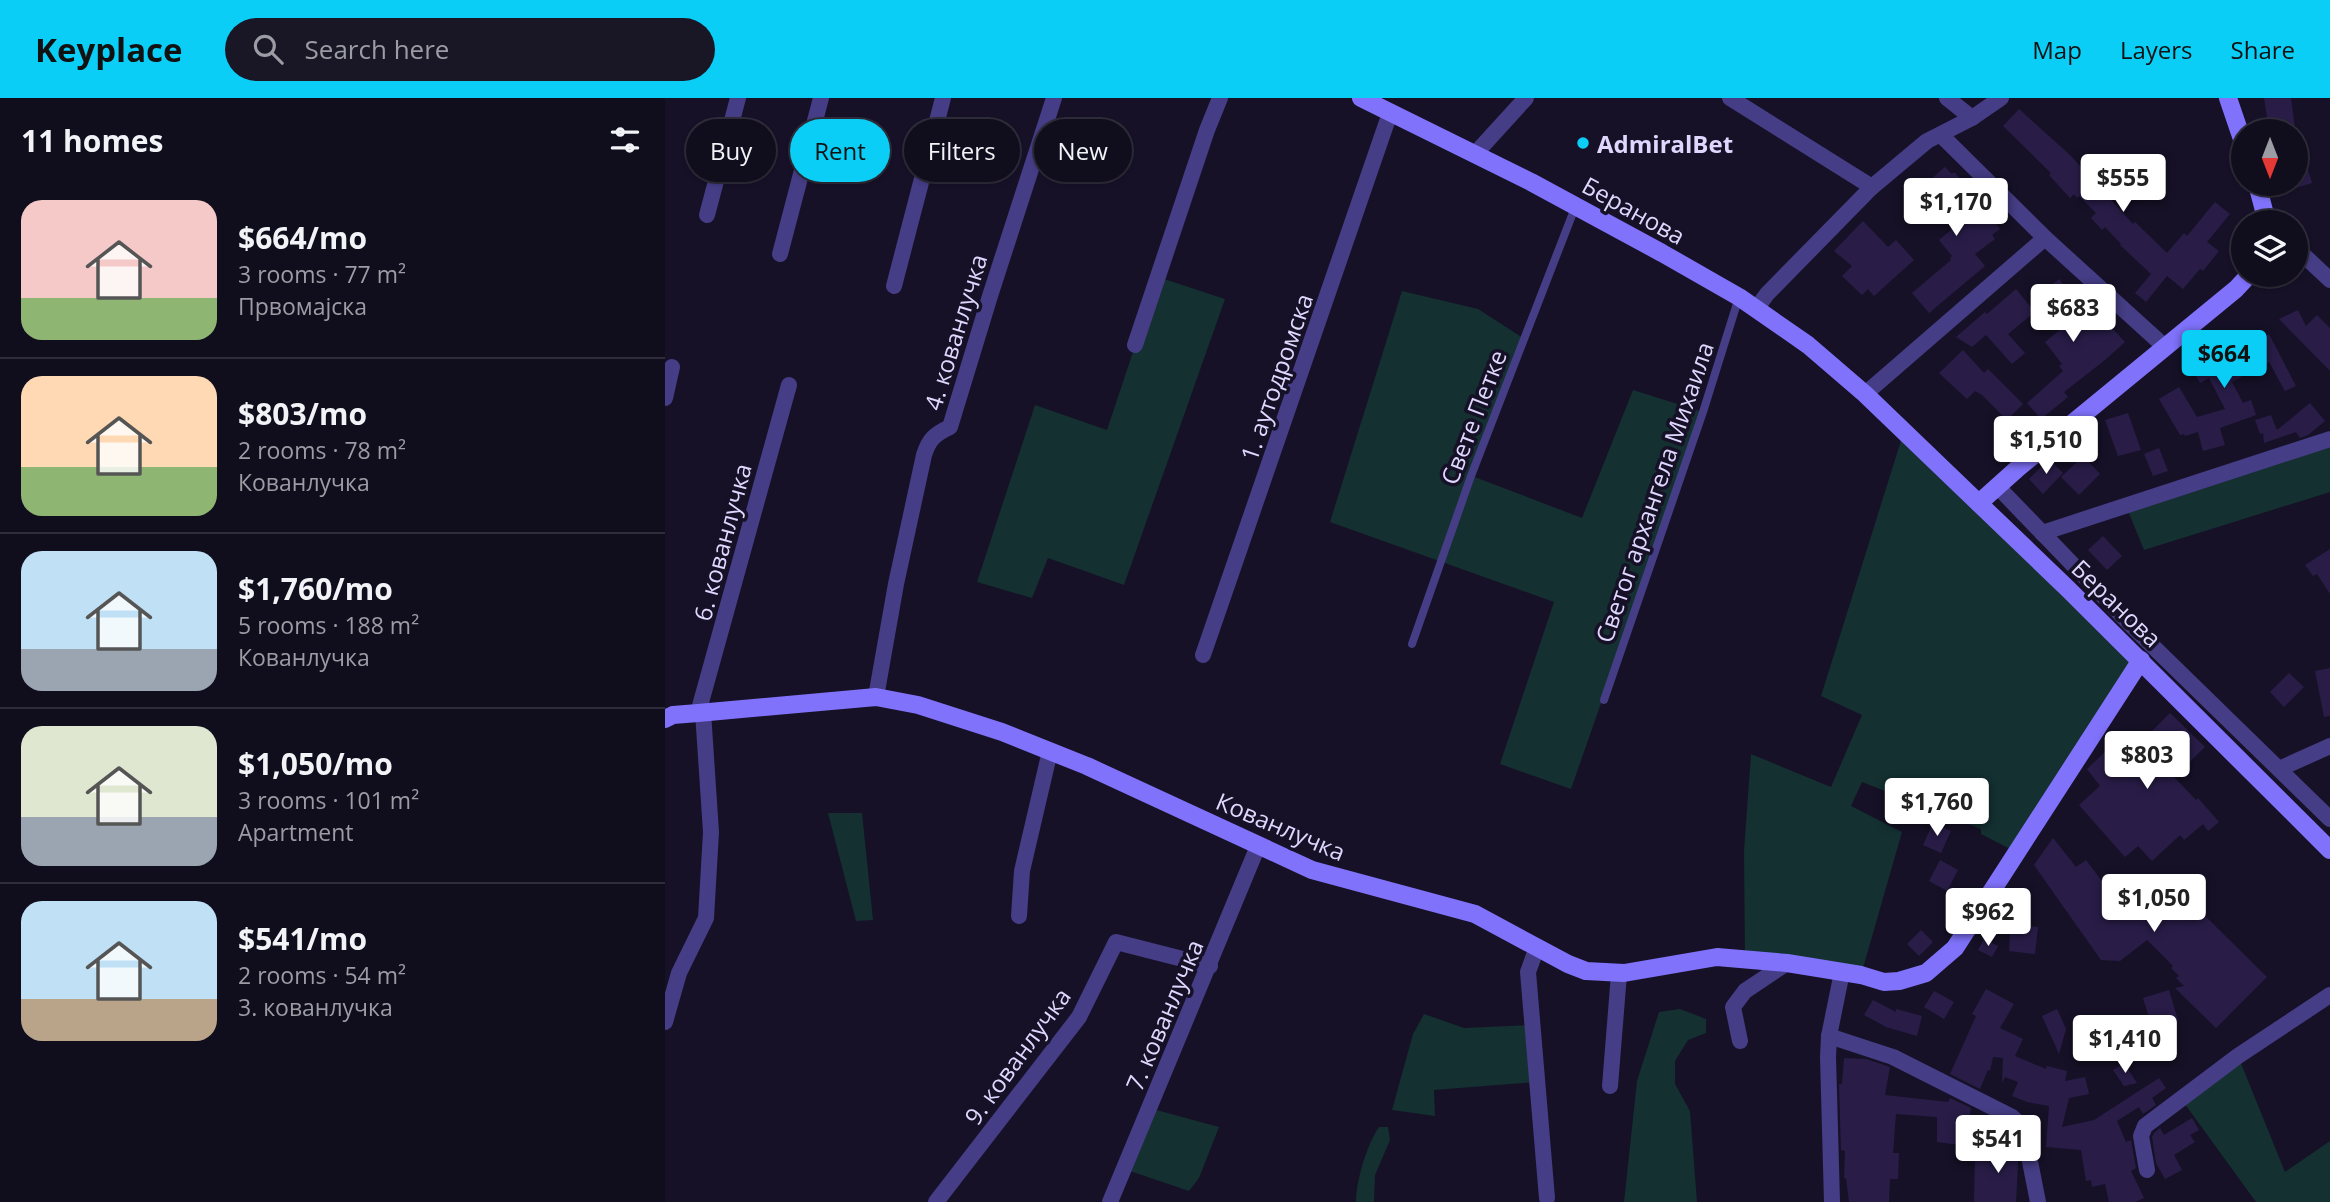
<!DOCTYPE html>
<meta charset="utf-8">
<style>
body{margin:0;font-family:"Open Sans",sans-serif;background:#191626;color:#f1f3f6;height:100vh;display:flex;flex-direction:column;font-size:26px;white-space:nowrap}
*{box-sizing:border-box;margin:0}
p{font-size:23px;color:#9c9ca4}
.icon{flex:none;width:38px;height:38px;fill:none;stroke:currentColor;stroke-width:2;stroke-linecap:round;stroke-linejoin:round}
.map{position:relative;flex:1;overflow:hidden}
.side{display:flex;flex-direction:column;background:#100d1d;width:665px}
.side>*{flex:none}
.guide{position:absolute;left:21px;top:21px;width:665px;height:63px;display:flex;gap:14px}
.needle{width:46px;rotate:180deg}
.fabs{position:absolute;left:1566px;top:21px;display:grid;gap:14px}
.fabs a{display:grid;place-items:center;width:77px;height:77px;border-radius:50%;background:#100d1d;box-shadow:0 2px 5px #0004,0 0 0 2px #302d3b;font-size:35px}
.price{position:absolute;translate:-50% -60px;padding:0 16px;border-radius:7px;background:#fff;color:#222;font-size:23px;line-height:46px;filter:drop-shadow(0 2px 4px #0008)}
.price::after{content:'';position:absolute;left:50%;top:42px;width:21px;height:16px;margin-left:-10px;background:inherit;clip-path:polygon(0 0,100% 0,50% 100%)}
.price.active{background:#0bcef7;color:#111}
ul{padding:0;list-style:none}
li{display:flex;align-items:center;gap:21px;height:175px;padding:0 21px}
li+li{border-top:2px solid #302d3b}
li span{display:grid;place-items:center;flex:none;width:196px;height:140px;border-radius:21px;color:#555}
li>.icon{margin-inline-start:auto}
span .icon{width:84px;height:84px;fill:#fffc;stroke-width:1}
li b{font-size:30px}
h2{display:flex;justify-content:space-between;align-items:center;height:84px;padding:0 21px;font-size:30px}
.chip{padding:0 24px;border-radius:32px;background:#100d1d;box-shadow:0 2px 5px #0004,0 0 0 2px #302d3b;font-size:24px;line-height:63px}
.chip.active{background:#0bcef7;color:#111}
header{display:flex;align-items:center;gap:42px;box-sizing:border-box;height:98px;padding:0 35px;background:#0bcef7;color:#111}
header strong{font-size:33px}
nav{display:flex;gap:38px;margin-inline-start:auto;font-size:24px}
.search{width:490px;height:63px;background:#191626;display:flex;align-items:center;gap:18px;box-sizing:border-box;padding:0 24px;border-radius:38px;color:#9c9ca4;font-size:26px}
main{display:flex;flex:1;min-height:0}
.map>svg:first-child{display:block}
</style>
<header>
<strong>Keyplace</strong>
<div class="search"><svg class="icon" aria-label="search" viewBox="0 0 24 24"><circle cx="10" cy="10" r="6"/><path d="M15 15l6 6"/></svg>Search here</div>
<nav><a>Map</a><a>Layers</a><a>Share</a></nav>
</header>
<main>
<section class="side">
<h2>11 homes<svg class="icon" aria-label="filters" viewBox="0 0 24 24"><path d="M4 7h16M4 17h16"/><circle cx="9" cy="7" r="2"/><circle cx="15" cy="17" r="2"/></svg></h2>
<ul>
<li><span style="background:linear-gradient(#f6c9c9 70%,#8fb573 0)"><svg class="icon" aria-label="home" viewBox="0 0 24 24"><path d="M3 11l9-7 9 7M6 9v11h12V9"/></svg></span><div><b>$664/mo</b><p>3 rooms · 77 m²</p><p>Првомајска</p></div></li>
<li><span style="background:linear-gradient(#ffd9b3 65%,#8fb573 0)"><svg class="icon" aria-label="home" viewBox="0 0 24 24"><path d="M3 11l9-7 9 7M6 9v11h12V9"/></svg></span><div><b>$803/mo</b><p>2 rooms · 78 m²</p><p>Кованлучка</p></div></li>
<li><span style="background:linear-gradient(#bfe0f5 70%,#9aa5b1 0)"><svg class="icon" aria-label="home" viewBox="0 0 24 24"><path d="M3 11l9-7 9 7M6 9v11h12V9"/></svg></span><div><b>$1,760/mo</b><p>5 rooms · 188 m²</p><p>Кованлучка</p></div></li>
<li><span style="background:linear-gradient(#dfe7d0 65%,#9aa5b1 0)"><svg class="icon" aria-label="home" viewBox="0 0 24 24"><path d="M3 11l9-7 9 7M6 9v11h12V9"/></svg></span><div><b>$1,050/mo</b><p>3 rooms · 101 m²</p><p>Apartment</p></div></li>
<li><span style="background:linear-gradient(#bfe0f5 70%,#b9a48a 0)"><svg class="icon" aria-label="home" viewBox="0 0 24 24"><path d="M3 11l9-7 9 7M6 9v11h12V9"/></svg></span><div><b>$541/mo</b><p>2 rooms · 54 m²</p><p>3. кованлучка</p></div></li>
</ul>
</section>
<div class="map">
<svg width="1665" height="1104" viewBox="0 0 1665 1104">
<rect width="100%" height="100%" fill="#161127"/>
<g fill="#143031">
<path d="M493,179L560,201L459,487L383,460L367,500L312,484L370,307L442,332Z"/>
<path d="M737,193L813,211L858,240L807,378L917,420L968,292L1038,314L906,691L835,666L889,504L665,424Z"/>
<path d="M1239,333L1476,562L1351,754L1316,736V731L1197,684L1186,708L1237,734L1196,877L1080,860L1079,753L1086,656L1166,689L1197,617L1156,598Z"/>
<path d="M1665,341V394L1479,452L1461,408Z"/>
<path d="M163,715H197L208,822L191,823Z"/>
<path d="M1015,911L1041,921V935L1023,942L1010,963V986L1025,1013L1032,1104H959L972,983L994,914Z"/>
<path d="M759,916L799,930L867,927L871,984L769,992L770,1018L727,1012L748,936Z"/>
<path d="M1573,958L1620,1074L1665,1043V1104H1591L1514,998Z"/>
<path d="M484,1010L554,1029L534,1080L524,1093L459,1071Z"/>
<path d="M714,1029H723L725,1042L710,1077L709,1104H691C691,1083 702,1046 714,1029Z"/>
</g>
<g fill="#291d48">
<path d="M1599,0H1626L1630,31L1604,33Z"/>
<path d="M1354,11L1405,57L1468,126L1470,124L1502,155L1519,135L1522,138L1550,104L1565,116L1542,144L1554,153L1538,173L1535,171L1518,191L1502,178L1481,204L1470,195L1486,176L1455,147L1456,146L1440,129L1437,132L1426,120L1431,115L1414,98L1412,100L1409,96L1405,100L1384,77L1386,75L1338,28Z"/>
<path d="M1631,43H1634L1647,85L1631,90Z"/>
<path d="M1280,69L1287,76L1289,74L1306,92L1302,96L1319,116L1322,114L1335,131L1327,137L1330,141L1310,156L1320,168L1264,215L1247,195L1286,162L1285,160L1287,158L1274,142L1291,128L1256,90Z"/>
<path d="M1198,123L1223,149L1231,142L1249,162L1209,198L1203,191L1197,197L1177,178L1187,168L1169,153Z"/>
<path d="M1394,181L1413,205L1419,200L1460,244L1440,262L1399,294L1403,299L1376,321L1362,305L1398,273L1394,268L1397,266L1380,244L1397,230L1371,200Z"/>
<path d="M1351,191L1370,214L1343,236L1360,255L1347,266L1321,237L1307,249L1291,239L1320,214L1322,216Z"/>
<path d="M1633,212L1641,228L1652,217L1665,230V273L1614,221Z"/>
<path d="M1604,236L1631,288L1620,293L1604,264L1567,284L1578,305L1586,302L1591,317L1555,330L1560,347L1538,353L1533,334L1520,338L1519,336L1515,337L1494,301L1514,289L1532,319L1560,311L1544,280L1535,285L1522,263L1545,250L1553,263Z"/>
<path d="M1298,252L1319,275L1323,271L1358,306L1342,322L1317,297L1310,293L1302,301L1274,275Z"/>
<path d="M1645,305L1660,323L1643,337L1635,340L1631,334L1599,345L1598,335L1595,336L1590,322L1606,317L1612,332Z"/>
<path d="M1463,315L1476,352L1453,358L1440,322Z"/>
<path d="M1494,350L1503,373L1488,378L1479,356Z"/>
<path d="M1418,358L1435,376L1414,397L1396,379Z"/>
<path d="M1384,361L1398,375L1378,396L1364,381Z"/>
<path d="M1438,438L1457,458L1442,472L1423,452Z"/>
<path d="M1665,451V496L1652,476L1648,478L1640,467Z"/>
<path d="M1665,570V618L1659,619L1650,573Z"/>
<path d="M1624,575L1639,589L1619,609L1605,594Z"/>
<path d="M1505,615L1540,649L1509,679L1531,702L1533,700L1554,724L1543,733L1538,726L1519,742L1515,737L1487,763L1473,748L1460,759L1414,707L1435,688L1422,671L1463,632L1475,645Z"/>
<path d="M1268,725L1286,733L1276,755L1258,747Z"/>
<path d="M1388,740L1411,769L1421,762L1451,802L1485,776L1527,823L1536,814L1602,879L1551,930L1510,890L1519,888L1511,880L1514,878L1506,870L1508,868L1482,842L1455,863L1436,862L1369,767Z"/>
<path d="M1275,762L1293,772L1282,793L1264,783Z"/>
<path d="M1350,827L1373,829L1370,856L1344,853L1345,836H1350Z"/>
<path d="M1256,832L1268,844L1254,858L1242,846Z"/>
<path d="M1319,841L1333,848L1327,859L1313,852Z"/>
<path d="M1321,891L1349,906L1335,930L1358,941L1350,958L1381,971L1382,968L1402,973L1400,983L1420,979L1424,996L1404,1000L1397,1029L1429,1022L1494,980L1501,990L1487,1000L1491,1007L1478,1016L1474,1009L1452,1023L1461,1044L1466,1042L1471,1070L1466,1073L1479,1100L1470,1104H1444L1440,1086L1427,1089L1426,1082L1421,1083L1416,1052L1381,1049L1384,1008L1362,1004L1347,998L1353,984L1340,979L1337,985L1338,960L1328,959L1325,973L1323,972L1315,991L1285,976L1311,918L1307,916Z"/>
<path d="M1504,892L1513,922L1505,925L1506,930L1489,935L1478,900Z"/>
<path d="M1269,893L1289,904L1279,921L1259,909Z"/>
<path d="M1208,902L1231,914V911L1257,918L1252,938L1221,929L1199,917Z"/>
<path d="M1392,911L1401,931L1394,956L1377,918Z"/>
<path d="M1179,960L1201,961L1225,969L1220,997L1283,1004L1285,1000L1306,1010L1303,1027L1314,1029L1309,1049L1272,1044V1019L1231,1016L1228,1055H1234L1233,1081H1225L1224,1104H1184L1181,1080H1179L1180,1053L1176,1052L1174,986H1177Z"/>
<path d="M1459,965L1472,985L1459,988L1448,972Z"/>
<path d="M1527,1020L1534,1032L1525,1037L1530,1044L1509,1057L1517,1072L1500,1081L1491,1065L1487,1039L1489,1035L1495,1030L1499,1037Z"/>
<path d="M1335,1038L1349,1039L1353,1065L1351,1104H1309L1310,1059L1334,1060Z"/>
</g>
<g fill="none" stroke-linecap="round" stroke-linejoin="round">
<g stroke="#453d85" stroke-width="8">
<path d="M747,546L806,378L911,107"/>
<path d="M939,602L1038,314L1074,199"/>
</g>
<g stroke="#453d85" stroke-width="16">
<path d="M1065,0L1207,89"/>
<path d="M1282,0L1307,20"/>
<path d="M1277,38L1380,140L1500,249"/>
<path d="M810,56L861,0"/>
<path d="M42,117L73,0"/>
<path d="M1631,150L1665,182"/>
<path d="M115,156L156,0"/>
<path d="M229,188L278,0"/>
<path d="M1091,211L1102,196L1207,89L1262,43L1307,20L1336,0"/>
<path d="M470,247L542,32L555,0"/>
<path d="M1200,296L1380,140"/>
<path d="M0,300L7,269"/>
<path d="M1332,388L1464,525L1665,721"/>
<path d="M1377,435L1665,341"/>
<path d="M538,557L725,15"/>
<path d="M211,599L231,486L259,357C264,341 270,336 285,329L325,198L389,0"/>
<path d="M33,615L124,287"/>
<path d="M1614,671L1665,648"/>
<path d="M354,818L357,773L385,653"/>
<path d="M872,849L863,874L882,1100"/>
<path d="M0,924L14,875L41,820L46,734L38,614"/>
<path d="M1164,938L1228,959L1347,1019L1356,1027L1359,1033L1373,1104"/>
<path d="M1075,943L1068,909L1080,893L1122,865"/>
<path d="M945,988L954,876"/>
<path d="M1482,1072L1476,1038L1480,1028L1573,958L1665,897"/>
<path d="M271,1104L414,919L451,844L545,868"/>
<path d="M445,1104L593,748"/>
<path d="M1167,1104L1163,959L1164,938L1177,874"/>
</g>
<g stroke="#8072fb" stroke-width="18">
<path d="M696,0L866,84L997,155L1074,199L1143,247L1200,296L1403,491L1665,752"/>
<path d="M1563,0L1578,44"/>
<path d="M1592,86L1602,124"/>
<path d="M1314,405L1353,370L1571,191L1584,177"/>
<path d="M0,621L8,617L33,615L211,599L253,607L337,634L422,668L647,772L810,816L903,866L921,873L959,875L1052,859L1122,865L1196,877L1219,884L1234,883L1261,875L1290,850L1476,562"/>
</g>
</g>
<circle fill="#0bcef7" stroke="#161127" stroke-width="2.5" cx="918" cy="45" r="7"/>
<g text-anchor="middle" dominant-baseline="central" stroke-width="7" stroke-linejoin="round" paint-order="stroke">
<g font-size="24" font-weight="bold" fill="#dfd8fe" stroke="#161127" text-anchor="start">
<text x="932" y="45">AdmiralBet</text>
</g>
<g font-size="24" fill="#dfd8fe" stroke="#161127">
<text transform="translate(969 112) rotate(29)">Беранова</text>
<text transform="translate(290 234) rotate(-73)">4. кованлучка</text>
<text transform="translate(611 279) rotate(-71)">1. аутодромска</text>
<text transform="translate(808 319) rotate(-69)">Свете Петке</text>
<text transform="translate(989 394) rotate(-71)">Светог архангела Михаила</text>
<text transform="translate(57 444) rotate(-75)">6. кованлучка</text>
<text transform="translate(1452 505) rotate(44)">Беранова</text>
<text transform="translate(616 728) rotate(23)">Кованлучка</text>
<text transform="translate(499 917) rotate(-67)">7. кованлучка</text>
<text transform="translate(352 958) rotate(-54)">9. кованлучка</text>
</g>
</g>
</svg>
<div class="fabs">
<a><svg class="needle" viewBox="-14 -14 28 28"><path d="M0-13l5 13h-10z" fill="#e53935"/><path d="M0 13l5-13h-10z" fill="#9c9ca4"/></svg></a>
<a><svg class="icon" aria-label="layers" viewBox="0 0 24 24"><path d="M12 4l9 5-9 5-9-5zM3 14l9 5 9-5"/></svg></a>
</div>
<b class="price" style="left:1458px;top:116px">$555</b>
<b class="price" style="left:1291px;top:140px">$1,170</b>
<b class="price" style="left:1408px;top:246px">$683</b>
<b class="price active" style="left:1559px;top:292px">$664</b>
<b class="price" style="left:1381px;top:378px">$1,510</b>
<b class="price" style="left:1482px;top:693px">$803</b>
<b class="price" style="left:1272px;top:740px">$1,760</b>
<b class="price" style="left:1489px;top:836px">$1,050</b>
<b class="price" style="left:1323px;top:850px">$962</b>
<b class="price" style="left:1460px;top:977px">$1,410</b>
<b class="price" style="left:1333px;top:1077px">$541</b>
<div class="guide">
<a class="chip">Buy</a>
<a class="chip active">Rent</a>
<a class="chip">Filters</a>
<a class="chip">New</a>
</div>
</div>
</main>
